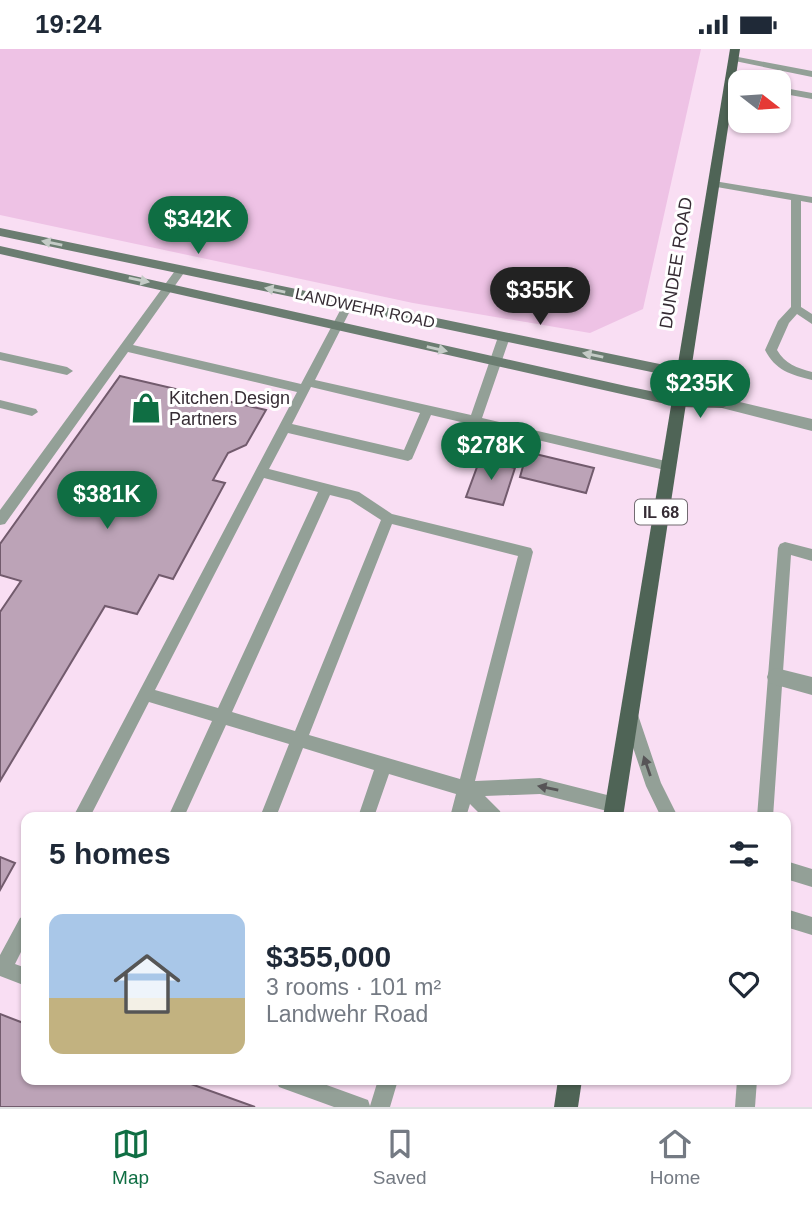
<!DOCTYPE html>
<meta charset="utf-8">
<style>
body{margin:0;font-family:Helvetica,sans-serif;background:#f2f2f3;color:#1f2937;height:100vh;display:flex;flex-direction:column;font-size:26px;white-space:nowrap}
*{box-sizing:border-box;margin:0}
p{font-size:23px;color:#747a83}
.icon{flex:none;width:38px;height:38px;fill:none;stroke:currentColor;stroke-width:2;stroke-linecap:round;stroke-linejoin:round}
.map{position:relative;flex:1;overflow:hidden}
.sheet{position:absolute;left:21px;top:763px;width:770px;height:273px;display:flex;flex-direction:column;background:#fff;border-radius:14px;box-shadow:0 2px 5px #0004}
.sheet>*{flex:none}
.needle{width:46px;rotate:107deg}
.fabs{position:absolute;left:728px;top:21px;display:grid;gap:14px}
.fabs a{display:grid;place-items:center;width:63px;height:63px;border-radius:14px;background:#fff;box-shadow:0 2px 5px #0004;font-size:35px}
.price{position:absolute;translate:-50% -60px;padding:0 16px;border-radius:24px;background:#0f6e43;color:#fff;font-size:23px;line-height:46px;filter:drop-shadow(0 2px 4px #0008)}
.price::after{content:'';position:absolute;left:50%;top:42px;width:21px;height:16px;margin-left:-10px;background:inherit;clip-path:polygon(0 0,100% 0,50% 100%)}
.price.on{background:#222;color:#fff}
ul{padding:0;list-style:none}
li{display:flex;align-items:center;gap:21px;height:175px;padding:0 28px}
li+li{border-top:2px solid #e0e1e3}
li span{display:grid;place-items:center;flex:none;width:196px;height:140px;border-radius:14px;color:#555}
li>.icon{margin-inline-start:auto}
span .icon{width:84px;height:84px;fill:#fffc;stroke-width:1}
li b{font-size:30px}
h2{display:flex;justify-content:space-between;align-items:center;height:84px;padding:0 28px;font-size:30px}
.status{display:flex;justify-content:space-between;align-items:center;height:49px;padding:0 35px;background:#fff;direction:ltr}
.status svg{height:19px;fill:currentColor}
.tab-bar{display:flex;justify-content:space-around;align-items:center;height:98px;border-top:2px solid #e0e1e3;background:#fff;font-size:19px;color:#747a83}
.tab-bar a{display:grid;justify-items:center;gap:4px}
.tab-bar .on{color:#0f6e43}
.map>svg:first-child{display:block}
</style>
<div class="status"><b>19:24</b><svg viewBox="0 0 49 12"><path d="M0 12V9h3v3zM5 12V6h3v6zM10 12V3h3v9zM15 12V0h3v12zM26 1h20v11H26zM47 4h2v5h-2z"/></svg></div>
<div class="map">
<svg width="812" height="1058" viewBox="0 0 812 1058">
<rect width="100%" height="100%" fill="#f9def3"/>
<path fill="#eec2e5" d="M0,0H701L643,260L590,284L413,254L0,166Z"/>
<g fill="#bca3b7" stroke="#725b6d" stroke-width="2">
<path d="M120,327L266,361L246,396L228,404L213,431L225,434L173,530L159,526L137,565L105,557L0,732V563L21,532L0,526V495Z"/>
<path d="M527,403L594,419L586,444L520,428Z"/>
<path d="M480,410L515,419L503,456L466,448Z"/>
<path d="M0,808L15,814L0,841Z"/>
<path d="M0,965L26,975V1031H180L255,1058H0Z"/>
</g>
<g fill="none" stroke-linecap="round" stroke-linejoin="round">
<g fill="#93a097" fill-rule="evenodd">
<path d="M733,7L812,22V28L730,11V7Z"/>
<path d="M730,31L743,33H740V38L727,36V32Z"/>
<path d="M779,38L812,44V50L779,44Z"/>
<path d="M714,132L812,148V154L801,152V258L812,265V275L797,265L789,274L777,301C785,315 797,319 812,323V331C791,326 775,321 765,301L778,272L791,258V151L711,137L709,135Z"/>
<path d="M181,218L186,221L133,296L301,335L343,256L348,252L353,256L315,331L471,366L498,288L504,284L510,288L482,369L674,414L675,417L674,420L669,422L431,366L412,410L408,412L288,384L269,420L359,443L392,465L531,499L533,503L475,732L540,729L615,748L621,750L623,756L621,762L615,764L540,745L485,747L500,762L502,768H483L470,755L466,768H450L456,745L389,725L374,768H358L374,721L303,699L276,768H260L289,695L226,676L184,768H168L212,672L149,653L90,768H73L297,343L128,303L5,475L0,476V461L177,219ZM311,338L420,364L404,401L292,375ZM264,429L318,443L218,659L155,641ZM330,446L350,451L381,471L295,682L232,663ZM392,475L518,507L460,730L309,686Z"/>
<path d="M0,303L67,318L73,322L67,326L0,311Z"/>
<path d="M0,351L36,360L38,363L32,367L0,359Z"/>
<path d="M785,493L812,500V512L791,506L773,768H757L778,499L780,495Z"/>
<path d="M630,659L635,661L638,666L661,734L678,768H661L646,737L622,666L625,661Z"/>
<path d="M786,812L812,820V838L786,830Z"/>
<path d="M786,860L812,868V886L786,878Z"/>
<path d="M26,866V893L15,915L26,919V937L0,927V906L20,869Z"/>
<path d="M276,1031H313L368,1051L370,1057L378,1031H398L390,1058H334L279,1038Z"/>
<path d="M737,1031H757L755,1058H735Z"/>
</g>
<path fill="#93a097" fill-rule="evenodd" d="M776,619L812,628V646L769,634L767,628L769,622Z"/>
<path fill="#93a097" fill-rule="evenodd" d="M723,349L812,370V382L718,358L715,354L718,350Z"/>
<path fill="#6b7d71" fill-rule="evenodd" d="M0,179L684,320L731,354L723,359L679,358L0,205V197L626,337L679,348H705L680,329L0,187Z"/>
<g fill="#4f6456" fill-rule="evenodd">
<path d="M730,0H740L623,768H603Z"/>
<path d="M558,1031H582L578,1058H554Z"/>
</g>
</g>
<defs><path id="oneway-solid" d="M-6-.8H1V-3.2L6.5 0L1 3.2V.8H-6Z" transform="scale(1.75)"/></defs>
<g fill="#c4cbc6">
<use href="#oneway-solid" transform="translate(52 194) rotate(-168)"/>
<use href="#oneway-solid" transform="translate(139 231) rotate(12)"/>
<use href="#oneway-solid" transform="translate(275 241) rotate(-168)"/>
<use href="#oneway-solid" transform="translate(437 300) rotate(13)"/>
<use href="#oneway-solid" transform="translate(593 306) rotate(-168)"/>
</g>
<g fill="#575557">
<use href="#oneway-solid" transform="translate(647 717) rotate(-109)"/>
<use href="#oneway-solid" transform="translate(548 739) rotate(-168)"/>
</g>
<defs>
<g id="shop-bare" transform="scale(2.415)"><path d="M-5-2.5h2.3a2.7 3.5 0 0 1 5.4 0H5L5.5 6h-11ZM-1.5-2.5h3a1.5 2.3 0 0 0-3 0Z" fill="#0f6e43" stroke="#fff" stroke-width="2.5" paint-order="stroke"/></g>
</defs>
<g fill-rule="evenodd">
<use href="#shop-bare" x="146" y="359"/>
</g>
<g text-anchor="middle" dominant-baseline="central" stroke-width="6" stroke-linejoin="round" paint-order="stroke">
<g font-size="16" fill="#362c34" stroke="#fff">
<text transform="translate(365 259) rotate(12)">LANDWEHR ROAD</text>
</g>
<rect fill="#fff" stroke="#726b71" stroke-width="2" x="635" y="450.5" width="52" height="25" rx="5"/>
<g font-size="16" font-weight="bold" fill="#362c34">
<text x="661" y="463">IL 68</text>
</g>
<g font-size="18" fill="#362c34" stroke="#fff">
<text transform="translate(676 214) rotate(-81)">DUNDEE ROAD</text>
</g>
<g font-size="18" fill="#362c34" stroke="#fff" text-anchor="start">
<text x="169" y="349">Kitchen Design<tspan x="169" dy="21">Partners</tspan></text>
</g>
</g>
</svg>
<div class="fabs">
<a><svg class="needle" viewBox="-14 -14 28 28"><path d="M0-13l5 13h-10z" fill="#e53935"/><path d="M0 13l5-13h-10z" fill="#747a83"/></svg></a>
</div>
<b class="price" style="left:198px;top:207px">$342K</b>
<b class="price on" style="left:540px;top:278px">$355K</b>
<b class="price" style="left:700px;top:371px">$235K</b>
<b class="price" style="left:491px;top:433px">$278K</b>
<b class="price" style="left:107px;top:482px">$381K</b>
<section class="sheet">
<h2>5 homes<svg class="icon" aria-label="filters" viewBox="0 0 24 24"><path d="M4 7h16M4 17h16"/><circle cx="9" cy="7" r="2"/><circle cx="15" cy="17" r="2"/></svg></h2>
<ul>
<li><span style="background:linear-gradient(#a9c7e8 60%,#c2b280 0)"><svg class="icon" aria-label="home" viewBox="0 0 24 24"><path d="M3 11l9-7 9 7M6 9v11h12V9"/></svg></span><div><b>$355,000</b><p>3 rooms · 101 m²</p><p>Landwehr Road</p></div><svg class="icon" aria-label="heart" viewBox="0 0 24 24"><path d="M12 20l-8-8c-3-5 5-10 8-4 3-6 11-1 8 4z"/></svg></li>
</ul>
</section>
</div>
<nav class="tab-bar">
<a class="on"><svg class="icon" aria-label="map" viewBox="0 0 24 24"><path d="M3 6l6-2 6 2 6-2v14l-6 2-6-2-6 2zM9 4v14M15 6v14"/></svg>Map</a>
<a><svg class="icon" aria-label="saved" viewBox="0 0 24 24"><path d="M7 4h10v16l-5-4-5 4z"/></svg>Saved</a>
<a><svg class="icon" aria-label="home" viewBox="0 0 24 24"><path d="M3 11l9-7 9 7M6 9v11h12V9"/></svg>Home</a>
</nav>
